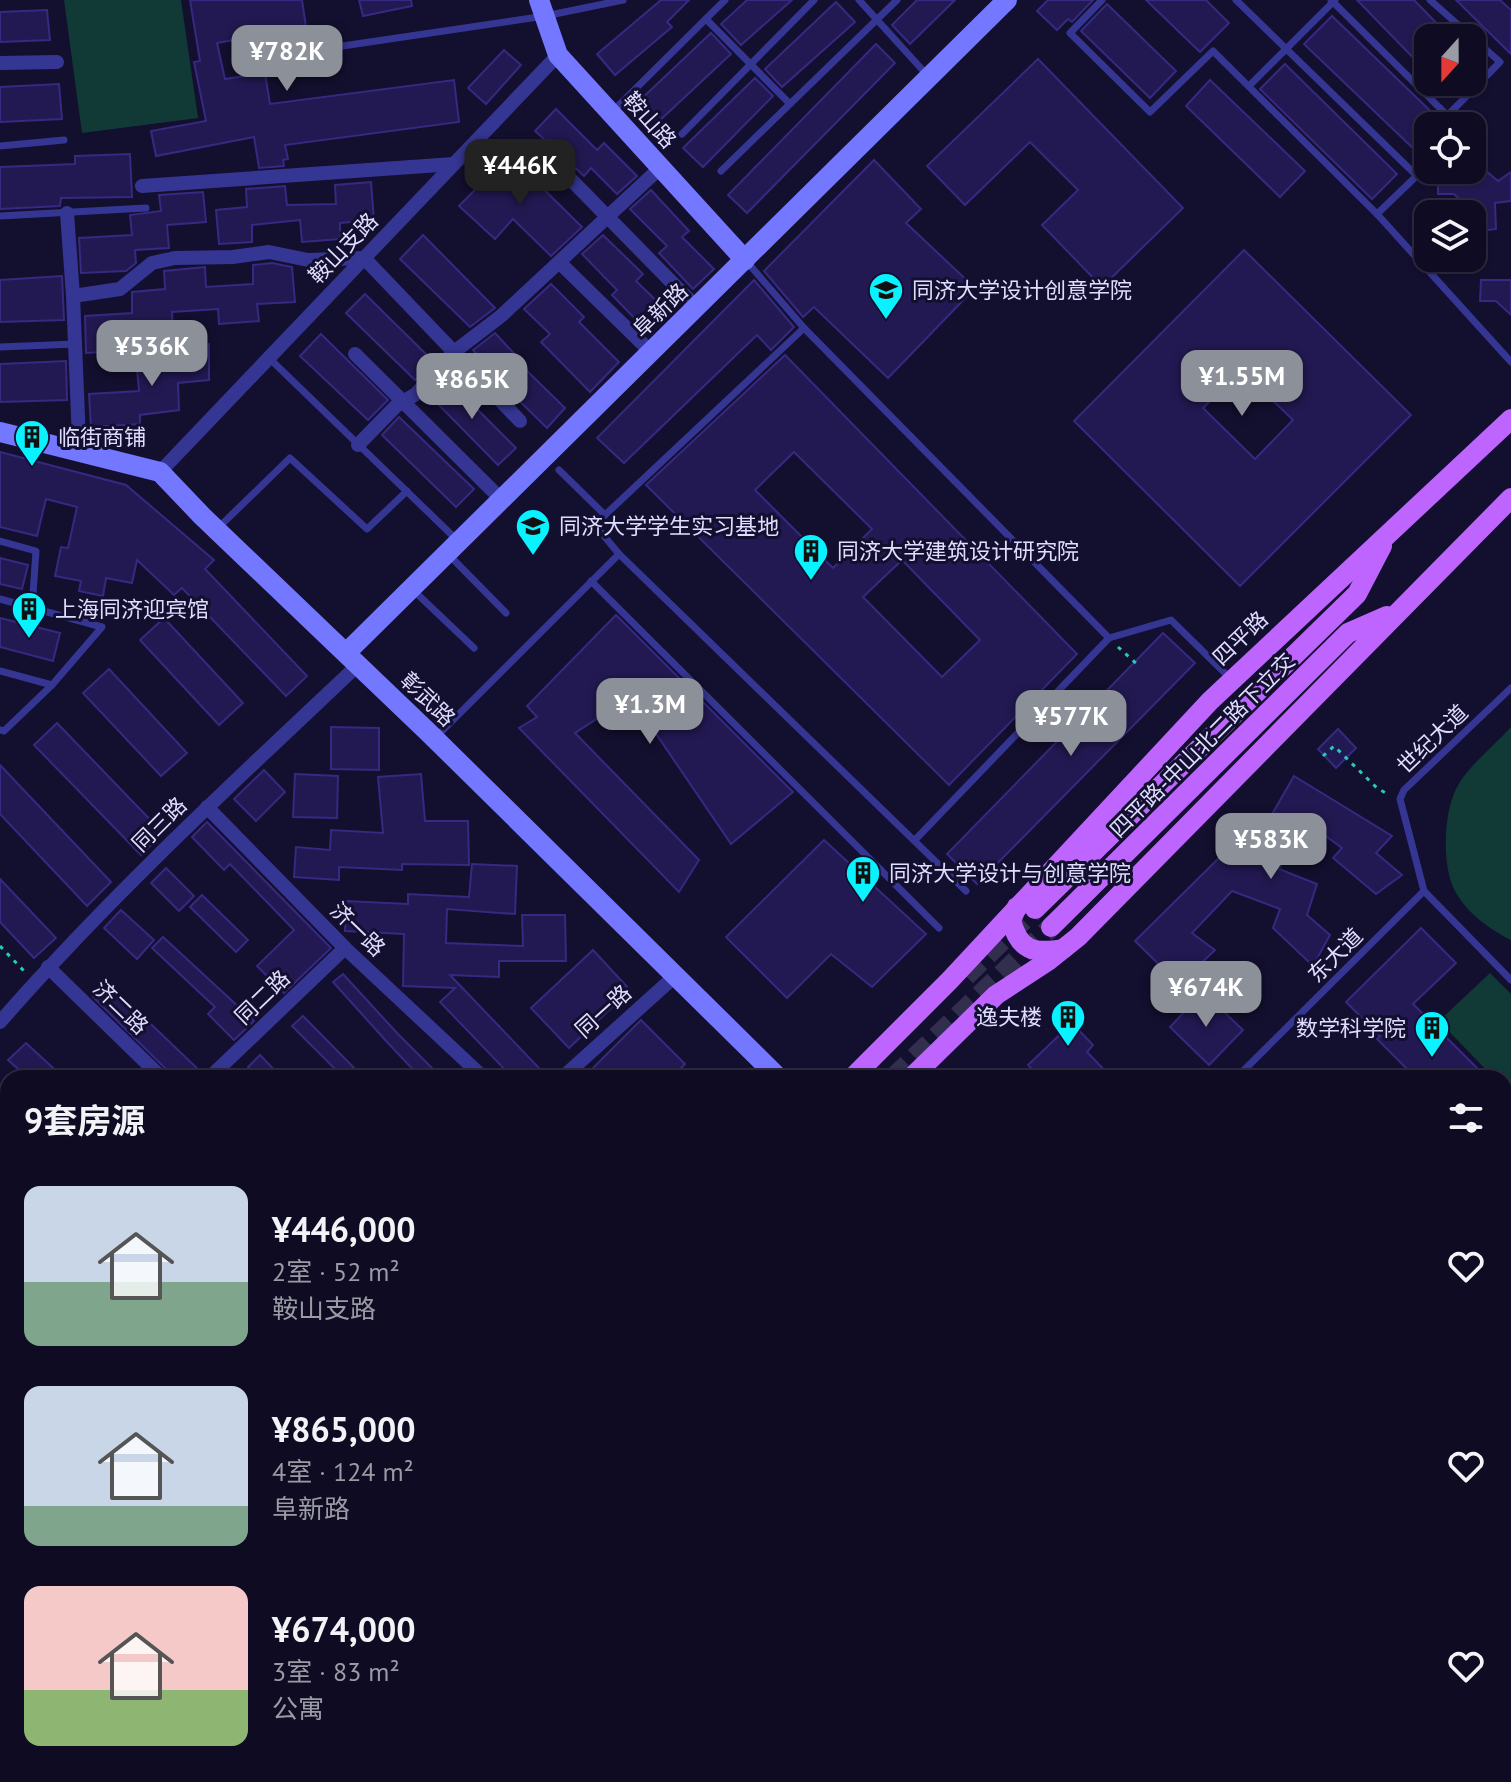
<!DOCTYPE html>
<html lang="zh">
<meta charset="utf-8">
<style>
body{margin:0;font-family:"PT Sans","Noto Sans SC",sans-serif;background:#17142b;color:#f1f3f6;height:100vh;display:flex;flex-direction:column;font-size:30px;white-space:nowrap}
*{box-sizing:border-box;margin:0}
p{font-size:26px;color:#9b9ba6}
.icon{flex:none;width:44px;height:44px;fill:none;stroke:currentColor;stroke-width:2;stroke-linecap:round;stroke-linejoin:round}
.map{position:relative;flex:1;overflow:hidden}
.side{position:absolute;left:0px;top:1070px;width:1512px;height:712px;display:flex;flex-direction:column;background:#0e0b23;border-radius:24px 24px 0 0;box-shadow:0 2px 6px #0004,0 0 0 2px #2e2b41}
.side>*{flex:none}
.needle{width:52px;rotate:201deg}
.tools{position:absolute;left:1414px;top:24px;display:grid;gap:16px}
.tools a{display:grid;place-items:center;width:72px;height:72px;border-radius:16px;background:#0e0b23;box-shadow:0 2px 6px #0004,0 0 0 2px #2e2b41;font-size:40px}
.price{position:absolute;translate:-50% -68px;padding:0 18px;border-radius:16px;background:#8c9099;color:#fff;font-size:26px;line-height:52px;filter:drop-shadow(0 2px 4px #0008)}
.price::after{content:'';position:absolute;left:50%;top:48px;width:24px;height:18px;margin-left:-12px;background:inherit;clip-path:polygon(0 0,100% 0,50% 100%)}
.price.current{background:#222;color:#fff}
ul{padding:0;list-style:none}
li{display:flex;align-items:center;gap:24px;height:200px;padding:0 24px}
li span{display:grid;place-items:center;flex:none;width:224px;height:160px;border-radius:16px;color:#555}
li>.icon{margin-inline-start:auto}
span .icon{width:96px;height:96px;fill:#fffc;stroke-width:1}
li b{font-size:34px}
h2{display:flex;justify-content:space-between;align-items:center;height:96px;padding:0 24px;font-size:34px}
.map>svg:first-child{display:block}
</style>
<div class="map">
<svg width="1511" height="1782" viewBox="0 0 1511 1782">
<rect width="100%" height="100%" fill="#130f2f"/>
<g fill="#113a37">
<path d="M64,0H181L198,118L82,133Z"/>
<path d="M1511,727V940C1489,929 1467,913 1455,891C1441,865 1443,807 1460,782C1473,762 1495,745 1511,727Z"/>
<path d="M1490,973L1511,994V1095L1504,1088V1078H1494L1439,1021Z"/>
</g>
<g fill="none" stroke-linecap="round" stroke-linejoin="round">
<g stroke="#052552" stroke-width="5">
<path d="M1504,1647L1511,1642"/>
<path d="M1461,1774L1468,1782"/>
</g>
</g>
<g fill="#221952" stroke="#362981" stroke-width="2" fill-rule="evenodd">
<path d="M190,0H302L306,27L217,43L225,79L265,73L270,104L454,80L459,122L285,145L288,159L283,160L284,166L259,168L254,137L156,156L151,131L206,121L194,62L200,61Z"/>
<path d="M359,0H411L412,6L363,16Z"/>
<path d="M661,0H689L667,22L672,27L615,75L597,54Z"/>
<path d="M747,0H792L741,45L721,24Z"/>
<path d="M917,0H955L910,44L892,25Z"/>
<path d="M1048,0H1093L1072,22L1068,19L1057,30L1037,11Z"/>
<path d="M1146,0H1206L1229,23L1200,52Z"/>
<path d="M1357,0H1414L1451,38H1428V73Z"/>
<path d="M1456,0H1500L1511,10V54Z"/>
<path d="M836,2L855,22L782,87L765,69Z"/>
<path d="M1107,4L1176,71L1150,98L1081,31Z"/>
<path d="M47,10L50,40L0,42V12Z"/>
<path d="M1332,16L1446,126H1428V142L1418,153L1304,44Z"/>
<path d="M711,33L731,54L658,122L638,102Z"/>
<path d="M876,44L895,63L747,213L728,195Z"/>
<path d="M504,50L521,65L486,104L468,88Z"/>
<path d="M1038,59L1183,208L1102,287L1042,225L1078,190L1030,142L965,205L927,166Z"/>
<path d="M1285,64L1397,174L1372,199L1260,89Z"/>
<path d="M755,78L773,96L703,167L683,148Z"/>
<path d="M1210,80L1305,171L1280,197L1186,106Z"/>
<path d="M59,84L62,119L0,122V87Z"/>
<path d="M556,109L597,150L604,143L637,176L617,194L591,168L584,176L535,131Z"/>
<path d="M1472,151L1485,164V170L1498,181L1511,172V201L1495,203L1496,229L1473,232L1472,211L1454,194H1438V173L1472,170Z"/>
<path d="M130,154L132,197L61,198L60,206L0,209V167L75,164V156Z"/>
<path d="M509,155L582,227L551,256L513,219L495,239L459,206Z"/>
<path d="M874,160L921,209L906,223L975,288L888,378L814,307L803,317L764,271Z"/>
<path d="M371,182L374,220L340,223V239L302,242L300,220L252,225V242L219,244L216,210L247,207L246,189L285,186L287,205L336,204L335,185Z"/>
<path d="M651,190L689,231L682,237L714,269L693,289L659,253L667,246L630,209Z"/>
<path d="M203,192L206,222L167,225L169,248L135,250L136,263L126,271L81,273L79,238L132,235L130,215L161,211L159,195Z"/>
<path d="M423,235L495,308L470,327L400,259Z"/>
<path d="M603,235L643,274L636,281L664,308L644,328L612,295L617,290L582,254Z"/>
<path d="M1244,250L1411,415L1240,586L1074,421ZM1241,370L1293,420L1255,459L1203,408Z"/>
<path d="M272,263L292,267L295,302L257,304L259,321L219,324L218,309L172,312L173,333L134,334L133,350L86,353L85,316L132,313V292L165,289L164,271L205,267L206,287L253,284V265Z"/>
<path d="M62,276L64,320L0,322V280Z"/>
<path d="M754,280L794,327L771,350L757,335L624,463L597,438Z"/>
<path d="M1481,280H1511V315L1496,301H1480Z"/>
<path d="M551,284L584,317L579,322L619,362L590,392L541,342L550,334L524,309Z"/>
<path d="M365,294L433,361L415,380L346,313Z"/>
<path d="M495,333L520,360L518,362L565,408L547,428L503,385L505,383L473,350Z"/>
<path d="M321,334L388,400L368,420L300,356Z"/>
<path d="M209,344V380L178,383L179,410L140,415V424L91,427L89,394L139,391L137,369L169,365V345Z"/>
<path d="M785,355L1077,654L949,785L646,485ZM794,452L872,529L833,568L755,490ZM902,560L980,640L942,677L863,597Z"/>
<path d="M66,361L67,400L0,402V364Z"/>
<path d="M445,377L516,448L498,465L429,395Z"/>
<path d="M399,417L474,489L456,507L382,435Z"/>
<path d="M0,452L126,485L214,560L205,569L307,676L286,696L182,588L174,595L137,560L132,583L106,578L103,596L79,591L81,581L55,576L61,547L68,548L77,507L46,499L37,536L0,527Z"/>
<path d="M0,558L28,565L22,589L0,584Z"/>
<path d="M616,615L793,792L731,844L631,697L575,733L699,860L679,892L519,728L537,717L527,706Z"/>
<path d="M0,618L60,633L53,661L0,647Z"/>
<path d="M164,618L243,703L219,725L140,640Z"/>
<path d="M1163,633L1195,663L977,884L947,854Z"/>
<path d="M109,669L187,753L161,776L83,693Z"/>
<path d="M57,723L163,833L141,855L34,745Z"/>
<path d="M331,727L379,728V770L331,769Z"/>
<path d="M1338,729L1356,748L1336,768L1318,749Z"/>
<path d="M0,765L111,882L87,906L0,814Z"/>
<path d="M264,770L285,792L256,821L234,799Z"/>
<path d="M295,774L338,776L337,818L293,817Z"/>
<path d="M421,774L425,821H468L469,865L402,864V870L339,867V880L294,877L296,847L330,850L331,830L383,833L378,777Z"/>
<path d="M1294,776L1392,836L1376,853L1402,875L1376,894L1333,858L1342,848L1306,822L1279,869L1317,884L1307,915L1330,935L1313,966L1273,928L1280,909L1232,891L1192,933L1215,950L1179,984L1135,941L1228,849L1248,856Z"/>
<path d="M207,822L331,948L284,993L257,966L294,930L230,864L224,870L192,837Z"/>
<path d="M824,840L926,934L872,987L831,954L787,998L726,937Z"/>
<path d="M472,864L517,866L515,914L447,909L446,943L523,946L522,915H565L566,961H499V977L450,975L539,1068L529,1078H513L440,1002L455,988L403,986L404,934L345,931L346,901L408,904V894L469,897Z"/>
<path d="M166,868L194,896L179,911L151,883Z"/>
<path d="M0,879L56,938L34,958L0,922Z"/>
<path d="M202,895L248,940L236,952L190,907Z"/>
<path d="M121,910L154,940L137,959L104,928Z"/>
<path d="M1421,928L1456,963L1413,1004L1487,1078H1416L1377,1039L1380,1036L1346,1002Z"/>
<path d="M163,937L254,1021L234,1040L208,1014L215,1007L152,948Z"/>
<path d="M593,950L630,990L569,1048L531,1008Z"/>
<path d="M343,974L397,1033L442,1078H421L387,1042L333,982Z"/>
<path d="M107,982L201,1072L199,1078H175L93,997Z"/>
<path d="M1203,992L1243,1030L1209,1065L1170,1027Z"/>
<path d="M303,1016L364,1078H344L292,1026Z"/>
<path d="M641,1020L685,1064L672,1078H583Z"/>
<path d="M1072,1023L1093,1045L1087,1052L1112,1078H1041L1028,1065Z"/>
<path d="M26,1043L64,1078H28L8,1060Z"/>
<path d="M260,1055L282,1078H259L248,1067Z"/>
</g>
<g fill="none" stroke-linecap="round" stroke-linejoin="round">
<g stroke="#322e4e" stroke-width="20" stroke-dasharray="20 10" stroke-linecap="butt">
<path d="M966,976L1035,909"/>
<path d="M893,1078L1051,927"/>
<path d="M187,1782L194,1774"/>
</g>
<g stroke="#23cdba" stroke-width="3" stroke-dasharray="4 6" stroke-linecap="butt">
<path d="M1118,647L1139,666"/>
<path d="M1323,756L1334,746L1377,788L1389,795"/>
<path d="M0,946L24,971"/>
<path d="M1504,1279L1511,1272"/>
<path d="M1504,1419L1511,1412"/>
<path d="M1504,1443L1511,1450"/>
<path d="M1504,1529L1511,1523"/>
<path d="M1504,1615L1510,1621"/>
<path d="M1504,1625L1511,1620"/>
<path d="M0,1651L8,1643"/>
<path d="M0,1665L8,1672"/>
<path d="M1504,1669L1511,1664"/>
<path d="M1504,1773L1511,1782"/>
<path d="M116,1774L118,1776"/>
<path d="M727,1774L736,1782"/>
<path d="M860,1774L868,1782"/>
<path d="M1004,1774L1012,1782"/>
<path d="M1245,1774L1254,1782"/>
<path d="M1392,1774L1400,1782"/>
<path d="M700,1782L707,1774"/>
<path d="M1139,1782L1146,1774"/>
<path d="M1308,1782L1318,1774"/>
</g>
<g stroke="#353693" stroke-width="7">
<path d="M859,0L928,76"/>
<path d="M1102,0L1070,33L1150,112L1213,51L1377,214L1511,362"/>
<path d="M1236,0L1417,176"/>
<path d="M1331,0L1458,126"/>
<path d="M1430,0L1500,62L1447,116"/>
<path d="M706,19L790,104"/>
<path d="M268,57L545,16L623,0"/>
<path d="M1249,86L1335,0"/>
<path d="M613,111L725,0"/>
<path d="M682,134L814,0"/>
<path d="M0,146L64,140"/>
<path d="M721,171L897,0"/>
<path d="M1377,214L1428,165"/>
<path d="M0,216L146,208"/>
<path d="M748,263L804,328"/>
<path d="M0,347L75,344"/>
<path d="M269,358L457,540"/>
<path d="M559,470L605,515L804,328L1109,638L1171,620L1231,679"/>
<path d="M605,515L595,525L619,554"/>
<path d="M217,529L290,458L367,529L407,491"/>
<path d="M0,541L36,551L32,608"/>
<path d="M449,555L506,613"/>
<path d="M591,581L939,928"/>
<path d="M412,589L474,648"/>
<path d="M0,599L102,627L52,685L0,671"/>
<path d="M1511,688L1404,790L1400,799L1424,891L1511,980"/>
<path d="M0,730L4,731L52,685"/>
<path d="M436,737L619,554L966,891"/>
<path d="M915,840L1109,638"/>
<path d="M1236,1078L1424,891"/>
<path d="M593,1774L602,1782"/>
</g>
<g stroke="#353693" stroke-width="14">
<path d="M0,63L57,62"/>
<path d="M538,146L697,308"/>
<path d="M142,186L454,164"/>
<path d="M67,213L73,296"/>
<path d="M560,263L651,352"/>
<path d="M355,354L502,500"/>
<path d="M79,440L73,296L120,289L152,263L175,258L233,257L269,252L308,260L364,258L520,421"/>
<path d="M358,445L396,406L416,394L454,352L501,316L661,167"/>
<path d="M160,472L558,55"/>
<path d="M207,807L345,948L484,1078"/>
<path d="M48,967L162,1078"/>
<path d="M0,1022C111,895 235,781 358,665"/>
<path d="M209,1078L345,948"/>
<path d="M562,1078L674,977"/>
<path d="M0,1285L8,1277"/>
<path d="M0,1329L8,1337"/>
<path d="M497,1774L506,1782"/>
</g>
<g stroke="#7477ff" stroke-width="20">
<path d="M539,0L558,55L745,260"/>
<path d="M0,432L160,472L202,516L428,732L779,1078"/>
<path d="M346,653L1007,0"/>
</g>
<g stroke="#be64ff" stroke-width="20">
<path d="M1017,907L1011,920C1019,951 1034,954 1063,949"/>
<path d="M1035,909L1357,594L1382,546"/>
<path d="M1051,927L1348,633L1387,616"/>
<path d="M852,1078L950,980L1210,701L1511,419"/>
<path d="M911,1078L996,995L1048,961L1078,937L1511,498"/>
<path d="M0,1776L6,1782"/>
<path d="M142,1782L151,1774"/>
<path d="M204,1782L212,1774"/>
</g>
</g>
<defs>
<g id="school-pin" transform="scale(1.8)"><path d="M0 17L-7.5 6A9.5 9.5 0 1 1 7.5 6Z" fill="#09f2ff" stroke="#130f2f"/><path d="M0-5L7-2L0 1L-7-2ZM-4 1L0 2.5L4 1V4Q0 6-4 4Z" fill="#111"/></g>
<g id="building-pin" transform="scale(1.8)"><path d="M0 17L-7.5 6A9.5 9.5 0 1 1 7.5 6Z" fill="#09f2ff" stroke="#130f2f"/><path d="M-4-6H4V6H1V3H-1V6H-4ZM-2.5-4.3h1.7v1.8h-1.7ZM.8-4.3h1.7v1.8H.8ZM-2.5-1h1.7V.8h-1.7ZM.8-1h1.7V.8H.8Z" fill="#111"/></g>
</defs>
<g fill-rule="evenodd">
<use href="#school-pin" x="886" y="290"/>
<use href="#building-pin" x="32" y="437"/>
<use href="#school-pin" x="533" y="526"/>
<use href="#building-pin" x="811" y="551"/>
<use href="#building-pin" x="29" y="609"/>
<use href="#building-pin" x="863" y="873"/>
<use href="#building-pin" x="1068" y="1017"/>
<use href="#building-pin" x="1432" y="1028"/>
</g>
<g text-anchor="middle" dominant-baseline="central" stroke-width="6" stroke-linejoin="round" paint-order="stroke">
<g font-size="22" fill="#dfddff" stroke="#130f2f">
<text transform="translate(650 120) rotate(48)">鞍山路</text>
<text transform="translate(343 248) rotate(-46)">鞍山支路</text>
<text transform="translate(660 310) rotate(-44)">阜新路</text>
<text transform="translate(1240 638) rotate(-44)">四平路</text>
<text transform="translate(428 699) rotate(44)">彰武路</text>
<text transform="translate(1432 739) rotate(-44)">世纪大道</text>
<text transform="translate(1202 745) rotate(-45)">四平路-中山北二路下立交</text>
<text transform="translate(159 824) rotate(-45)">同三路</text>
<text transform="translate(358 929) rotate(44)">济一路</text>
<text transform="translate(1335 955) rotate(-45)">东大道</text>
<text transform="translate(262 997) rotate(-44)">同二路</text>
<text transform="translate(121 1007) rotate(44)">济二路</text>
<text transform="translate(603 1011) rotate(-42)">同一路</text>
</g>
<g font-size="22" fill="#dfddff" stroke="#130f2f" text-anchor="start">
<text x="912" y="290">同济大学设计创意学院</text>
<text x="58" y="437">临街商铺</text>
<text x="559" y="526">同济大学学生实习基地</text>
<text x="837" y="551">同济大学建筑设计研究院</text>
<text x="55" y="609">上海同济迎宾馆</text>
<text x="889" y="873">同济大学设计与创意学院</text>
<text x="1042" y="1017" text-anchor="end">逸夫楼</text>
<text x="1406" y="1028" text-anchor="end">数学科学院</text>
</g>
</g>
</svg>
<div class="tools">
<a><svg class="needle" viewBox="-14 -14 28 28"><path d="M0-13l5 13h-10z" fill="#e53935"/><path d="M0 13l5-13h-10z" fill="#9b9ba6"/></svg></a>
<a><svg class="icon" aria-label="locate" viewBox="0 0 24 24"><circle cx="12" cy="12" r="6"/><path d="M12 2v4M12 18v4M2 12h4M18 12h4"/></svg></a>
<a><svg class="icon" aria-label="layers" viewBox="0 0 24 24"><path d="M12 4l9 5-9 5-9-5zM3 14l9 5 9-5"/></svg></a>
</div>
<b class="price" style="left:287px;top:93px">¥782K</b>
<b class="price current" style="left:520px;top:207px">¥446K</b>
<b class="price" style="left:152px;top:388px">¥536K</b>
<b class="price" style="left:1242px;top:418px">¥1.55M</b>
<b class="price" style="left:472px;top:421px">¥865K</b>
<b class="price" style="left:650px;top:746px">¥1.3M</b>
<b class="price" style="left:1071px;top:758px">¥577K</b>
<b class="price" style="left:1271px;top:881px">¥583K</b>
<b class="price" style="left:1206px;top:1029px">¥674K</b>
<section class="side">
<h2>9套房源<svg class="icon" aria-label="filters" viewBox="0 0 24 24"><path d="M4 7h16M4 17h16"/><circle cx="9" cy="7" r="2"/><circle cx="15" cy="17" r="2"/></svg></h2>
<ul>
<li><span style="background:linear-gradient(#c9d6e8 60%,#7fa58c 0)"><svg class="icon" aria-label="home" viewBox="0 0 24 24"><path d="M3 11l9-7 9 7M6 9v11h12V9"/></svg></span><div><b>¥446,000</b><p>2室 · 52 m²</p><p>鞍山支路</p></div><svg class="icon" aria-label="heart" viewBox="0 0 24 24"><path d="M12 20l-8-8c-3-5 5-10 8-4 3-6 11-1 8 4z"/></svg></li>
<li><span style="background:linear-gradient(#c9d6e8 75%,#7fa58c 0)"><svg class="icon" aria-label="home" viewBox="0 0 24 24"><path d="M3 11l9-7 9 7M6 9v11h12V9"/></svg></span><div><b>¥865,000</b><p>4室 · 124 m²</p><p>阜新路</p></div><svg class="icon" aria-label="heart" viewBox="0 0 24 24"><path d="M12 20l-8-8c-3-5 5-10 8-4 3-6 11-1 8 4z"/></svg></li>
<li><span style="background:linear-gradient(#f6c9c9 65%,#8fb573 0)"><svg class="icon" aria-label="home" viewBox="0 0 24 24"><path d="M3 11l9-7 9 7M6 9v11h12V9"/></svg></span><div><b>¥674,000</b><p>3室 · 83 m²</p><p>公寓</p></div><svg class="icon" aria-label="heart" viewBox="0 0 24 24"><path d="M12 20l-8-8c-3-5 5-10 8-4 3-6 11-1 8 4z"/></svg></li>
</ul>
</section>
</div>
